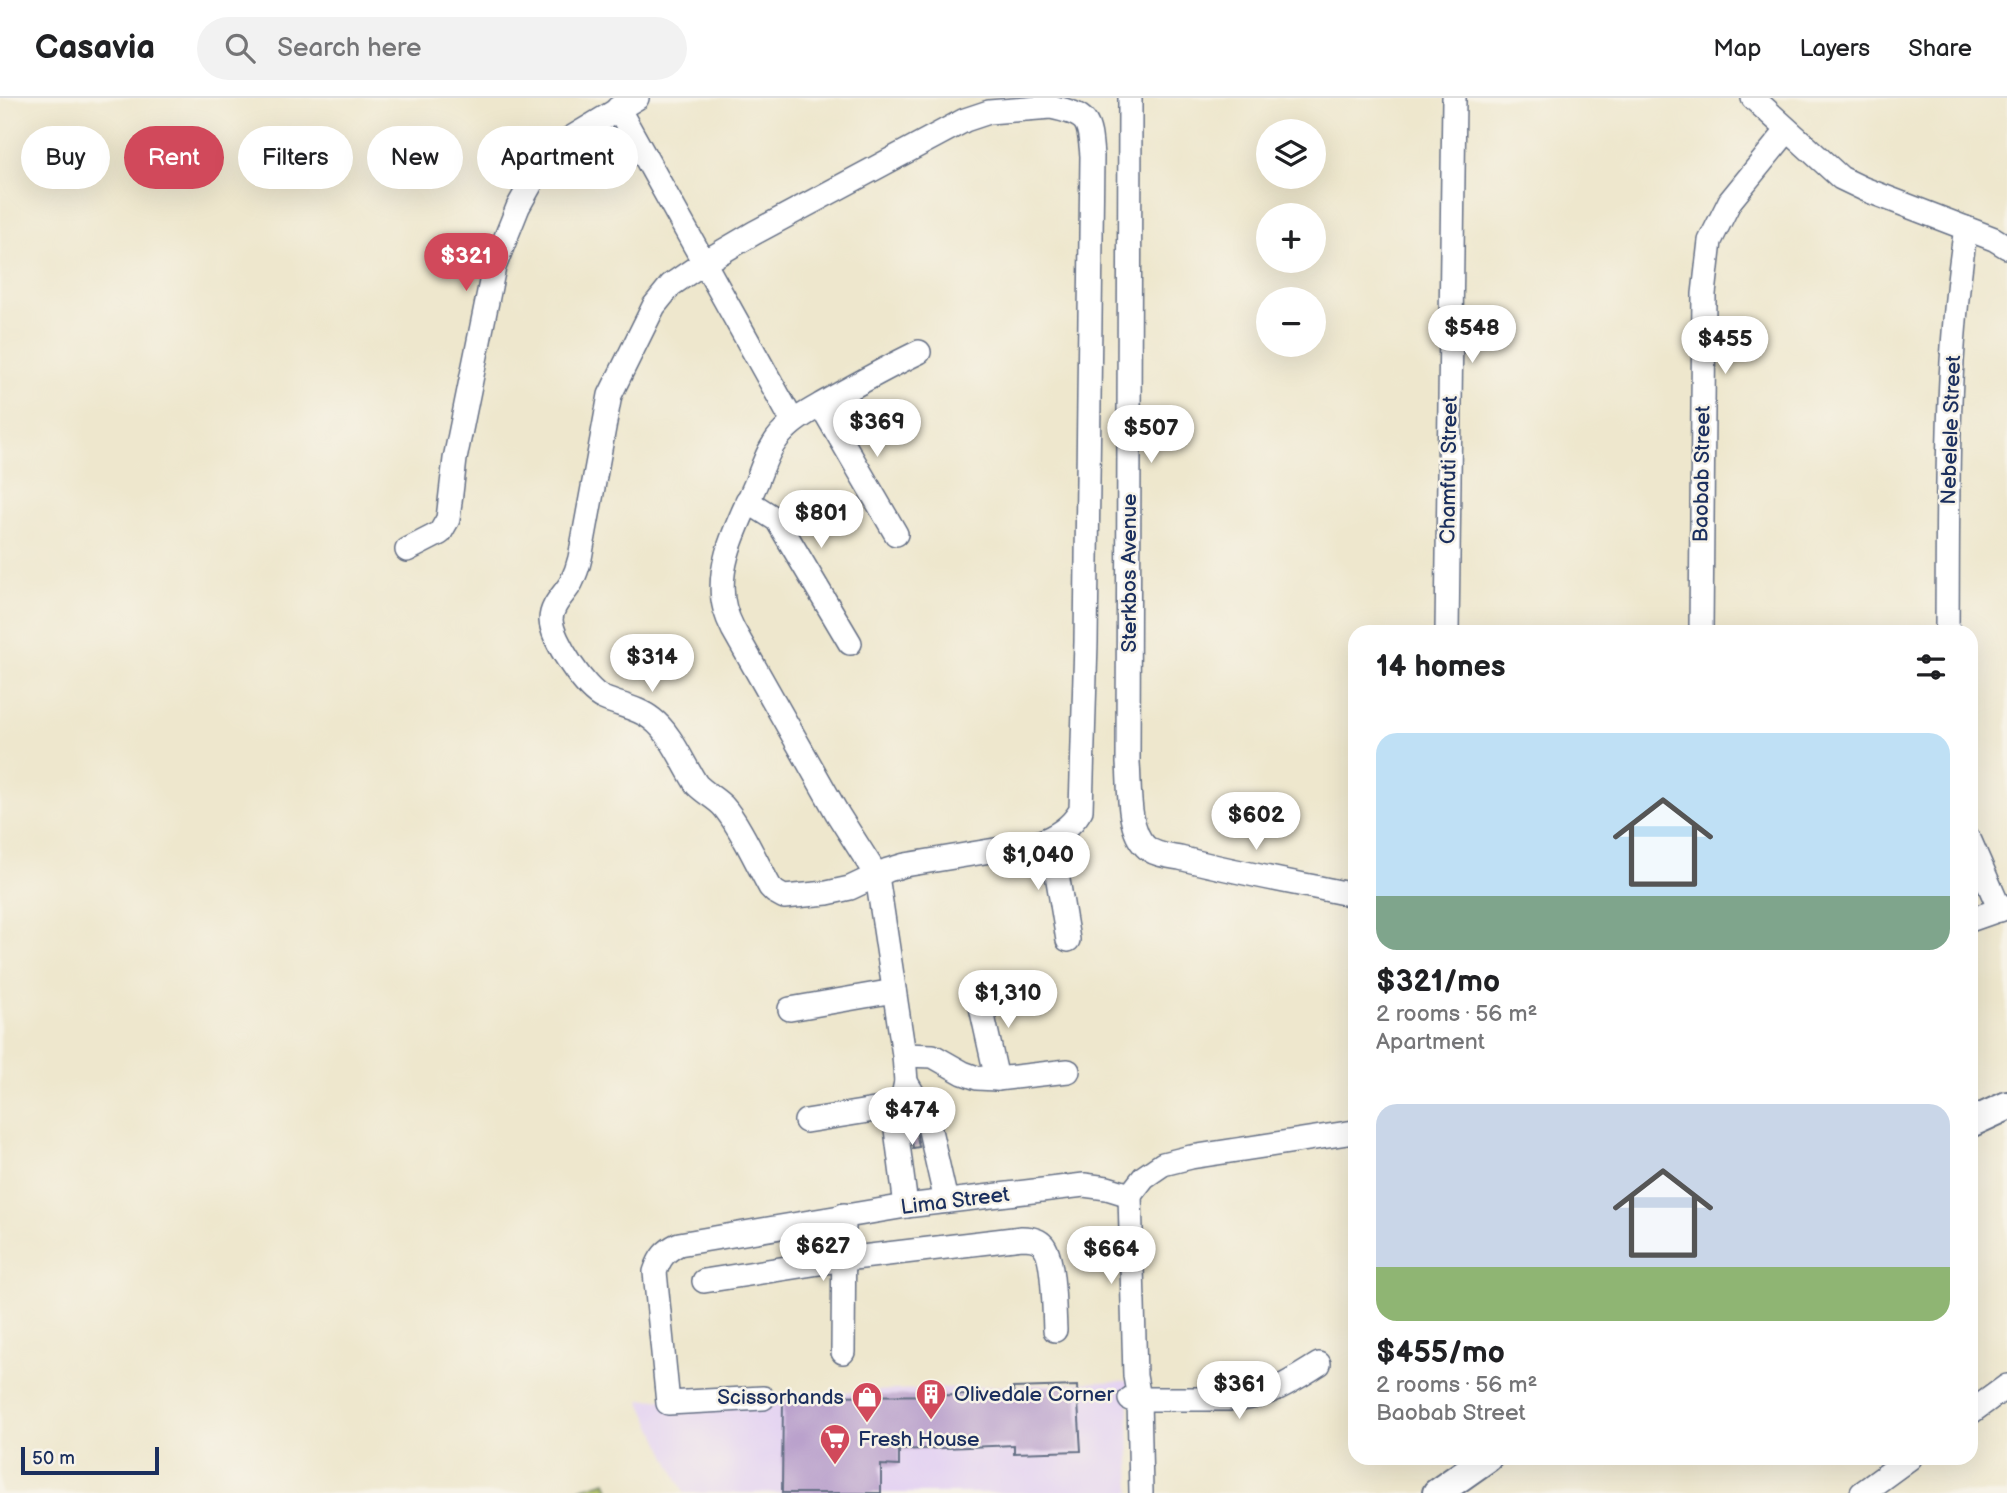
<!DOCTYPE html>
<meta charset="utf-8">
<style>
body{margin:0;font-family:"Balsamiq Sans",sans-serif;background:#f2f2f2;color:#202124;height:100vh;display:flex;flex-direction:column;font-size:26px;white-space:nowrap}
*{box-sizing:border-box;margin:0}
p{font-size:23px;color:#757577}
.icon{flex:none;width:38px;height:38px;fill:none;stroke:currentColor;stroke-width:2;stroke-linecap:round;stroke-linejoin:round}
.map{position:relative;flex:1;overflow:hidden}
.drawer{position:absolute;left:1348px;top:527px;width:630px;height:840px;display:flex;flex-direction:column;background:#fff;border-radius:21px;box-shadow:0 7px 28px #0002}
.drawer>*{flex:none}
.banner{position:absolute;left:21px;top:28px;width:665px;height:63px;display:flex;gap:14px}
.fabs{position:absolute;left:1256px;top:21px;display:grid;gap:14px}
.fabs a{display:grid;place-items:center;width:70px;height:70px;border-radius:50%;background:#fff;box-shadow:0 7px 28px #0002;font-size:35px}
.scale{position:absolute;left:21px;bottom:18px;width:138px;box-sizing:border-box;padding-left:7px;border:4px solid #1b2f5e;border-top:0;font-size:19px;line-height:24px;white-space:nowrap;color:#1b2f5e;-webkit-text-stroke:5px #f7f3e8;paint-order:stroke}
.price{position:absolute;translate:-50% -60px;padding:0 16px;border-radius:24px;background:#fff;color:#222;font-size:23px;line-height:46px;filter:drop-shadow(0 2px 4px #0008)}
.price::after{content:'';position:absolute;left:50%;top:42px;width:21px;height:16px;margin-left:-10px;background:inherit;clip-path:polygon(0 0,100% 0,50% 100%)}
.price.on{background:#d1495b;color:#fff}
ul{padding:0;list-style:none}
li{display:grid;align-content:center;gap:14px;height:371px;padding:0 28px}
li span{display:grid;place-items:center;height:217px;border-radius:21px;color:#555}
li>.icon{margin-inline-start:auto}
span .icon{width:126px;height:126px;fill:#fffc;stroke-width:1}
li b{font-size:30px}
h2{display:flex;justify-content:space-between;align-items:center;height:84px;padding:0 28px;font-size:30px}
.tag{padding:0 24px;border-radius:32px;background:#fff;box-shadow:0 7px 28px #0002;font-size:24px;line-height:63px}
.tag.on{background:#d1495b;color:#fff}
header{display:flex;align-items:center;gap:42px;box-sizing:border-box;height:98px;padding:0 35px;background:#fff;border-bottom:2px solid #e0e0e0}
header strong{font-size:33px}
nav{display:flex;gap:38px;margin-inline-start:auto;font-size:24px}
.search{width:490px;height:63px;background:#f2f2f2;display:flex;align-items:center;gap:18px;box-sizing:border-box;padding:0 24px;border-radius:38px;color:#757577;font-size:26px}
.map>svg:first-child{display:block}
</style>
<header>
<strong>Casavia</strong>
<div class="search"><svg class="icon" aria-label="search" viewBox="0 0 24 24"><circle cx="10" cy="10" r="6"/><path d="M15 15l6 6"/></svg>Search here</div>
<nav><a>Map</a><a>Layers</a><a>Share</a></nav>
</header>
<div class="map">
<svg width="2007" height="1395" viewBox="0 0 2007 1395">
<rect width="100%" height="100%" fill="#f7f3e8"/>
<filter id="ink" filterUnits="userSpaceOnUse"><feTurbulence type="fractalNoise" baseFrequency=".0143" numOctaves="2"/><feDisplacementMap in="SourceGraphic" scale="14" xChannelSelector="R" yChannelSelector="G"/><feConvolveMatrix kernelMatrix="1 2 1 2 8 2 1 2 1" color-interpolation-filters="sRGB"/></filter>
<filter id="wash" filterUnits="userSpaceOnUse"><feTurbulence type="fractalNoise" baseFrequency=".00686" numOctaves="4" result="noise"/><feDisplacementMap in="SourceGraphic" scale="28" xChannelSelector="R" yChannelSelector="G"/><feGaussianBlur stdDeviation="1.57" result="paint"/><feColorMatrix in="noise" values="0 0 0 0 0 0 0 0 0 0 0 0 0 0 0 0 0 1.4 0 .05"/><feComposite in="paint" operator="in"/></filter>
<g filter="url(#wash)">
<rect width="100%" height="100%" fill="#eee7cd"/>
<path fill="#e4d3f2" d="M1128,1283L1131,1395H684L640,1302Z"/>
<path fill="#b0c164" stroke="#667861" stroke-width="2" d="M606,1383L610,1395H567Z"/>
<g id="blocks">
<g fill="#baa1cc">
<path d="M916,1033L919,1049L913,1050L911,1034Z"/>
<path d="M1077,1288L1081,1353L1014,1355V1347L899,1352V1368L881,1367V1395H782L783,1298L1014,1297L1013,1290Z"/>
</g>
</g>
</g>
<g filter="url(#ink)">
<use href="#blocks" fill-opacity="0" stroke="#656f85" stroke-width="2"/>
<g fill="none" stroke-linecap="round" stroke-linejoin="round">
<g stroke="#656f85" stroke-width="26">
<g id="minor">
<path d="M1130,0L1128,665C1130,688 1127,731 1145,748C1153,757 1169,758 1180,760C1238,775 1296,785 1354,797"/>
<path d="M1753,0L1841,80L1864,91L1994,141L2007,149"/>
<path d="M1051,9C1089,17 1089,22 1092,58L1086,544L1081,712C1071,729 1057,738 1038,745L905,767L888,772L850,790L827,795L784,799L775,794L770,789C757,766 740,727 723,708C715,700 705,695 697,687C683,666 672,636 652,621C639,610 618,607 603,600C585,592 552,542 551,522C551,507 564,497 571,485C575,477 578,469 580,460L610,297L654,208L671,187L703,165L754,135L965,22L989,14Z"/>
<path d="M618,10L793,324"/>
<path d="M821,307L896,436"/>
<path d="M747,403L777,422L850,545"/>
<path d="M407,452L440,435L448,421L455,361L494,169L518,109L542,66L556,49L637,0"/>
<path d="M1447,534L1454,0"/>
<path d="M1701,534L1704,196L1710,143L1730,103L1787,33"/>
<path d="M1947,534C1948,400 1945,263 1966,130"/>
<path d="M1051,740L1068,842"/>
<path d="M1970,743L2000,812"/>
<path d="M1970,822L2007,809"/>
<path d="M977,891L997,981"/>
<path d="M790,911L894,893"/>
<path d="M904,957L933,958L963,975L977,980L997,981L1068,973"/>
<path d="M906,984L927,1019L946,1103"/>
<path d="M806,1023L912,1006"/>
<path d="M1130,1097L1135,1278L1139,1300L1141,1395"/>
<path d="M906,1108L896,1031L906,984L904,957L877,778L837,715L733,531C730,525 727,518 725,511C713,468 741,421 757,383C764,365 770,346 785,332C797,319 814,311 829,302C859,285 888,269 919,254"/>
<path d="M704,1183L845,1161L1022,1140C1030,1140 1038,1141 1043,1147C1054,1158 1054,1214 1055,1232"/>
<path d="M843,1254L844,1117"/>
<path d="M763,1300L668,1305L655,1174C660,1159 665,1153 679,1146L906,1108L1084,1087L1107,1090L1130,1097L1144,1079L1163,1066L1191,1059L1354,1034"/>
<path d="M1130,1301H1241C1272,1297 1293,1282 1319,1266"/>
<path d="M1970,1315L2007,1288"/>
<path d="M1862,1395L1910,1360"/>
</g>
</g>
<g stroke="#656f85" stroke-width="32">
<g id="tertiary">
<path d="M1970,1025L2007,1008"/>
<path d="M1437,1395L1487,1360"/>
</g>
</g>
<use href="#minor" stroke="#fff" stroke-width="23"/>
<use href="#tertiary" stroke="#fff" stroke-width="28"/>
</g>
</g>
<defs>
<g id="building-pin" transform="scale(1.575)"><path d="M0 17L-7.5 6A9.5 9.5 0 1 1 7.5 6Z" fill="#d1495b" stroke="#f7f3e8"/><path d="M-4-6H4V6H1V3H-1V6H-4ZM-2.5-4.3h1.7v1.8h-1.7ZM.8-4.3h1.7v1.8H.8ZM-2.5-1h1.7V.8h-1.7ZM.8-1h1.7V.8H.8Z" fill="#fff"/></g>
<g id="shop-pin" transform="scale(1.575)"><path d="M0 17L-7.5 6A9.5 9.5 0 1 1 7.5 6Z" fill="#d1495b" stroke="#f7f3e8"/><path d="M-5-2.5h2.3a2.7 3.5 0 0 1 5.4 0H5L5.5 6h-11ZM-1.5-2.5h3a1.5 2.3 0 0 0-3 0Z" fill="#fff"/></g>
<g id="supermarket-pin" transform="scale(1.575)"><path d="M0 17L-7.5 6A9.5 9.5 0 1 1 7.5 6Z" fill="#d1495b" stroke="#f7f3e8"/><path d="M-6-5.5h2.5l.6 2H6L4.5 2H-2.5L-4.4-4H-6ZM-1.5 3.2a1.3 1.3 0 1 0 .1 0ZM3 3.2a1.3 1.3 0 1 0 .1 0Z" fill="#fff"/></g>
</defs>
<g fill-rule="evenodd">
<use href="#building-pin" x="931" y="1296"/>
<use href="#shop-pin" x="867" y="1299"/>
<use href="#supermarket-pin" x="835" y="1341"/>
</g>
<g text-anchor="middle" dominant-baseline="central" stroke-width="5" stroke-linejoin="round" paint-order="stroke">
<g font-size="21" fill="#1b2f5e" stroke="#f7f3e8">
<text transform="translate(1951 332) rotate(-88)">Nebelele Street</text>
<text transform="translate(1449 372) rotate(-89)">Chamfuti Street</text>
<text transform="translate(1702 376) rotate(-89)">Baobab Street</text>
<text transform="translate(1129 475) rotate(-90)">Sterkbos Avenue</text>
<text transform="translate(955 1103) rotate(-7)">Lima Street</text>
</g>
<g font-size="21" fill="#1b2f5e" stroke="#f7f3e8" text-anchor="start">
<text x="954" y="1296">Olivedale Corner</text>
<text x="844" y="1299" text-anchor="end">Scissorhands</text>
<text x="858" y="1341">Fresh House</text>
</g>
</g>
</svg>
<div class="fabs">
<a><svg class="icon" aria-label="layers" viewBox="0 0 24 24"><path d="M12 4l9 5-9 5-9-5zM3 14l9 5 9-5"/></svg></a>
<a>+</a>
<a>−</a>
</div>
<div class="scale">50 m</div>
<b class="price on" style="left:466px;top:195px">$321</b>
<b class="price" style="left:1472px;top:267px">$548</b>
<b class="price" style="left:1725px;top:278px">$455</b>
<b class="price" style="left:877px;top:361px">$369</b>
<b class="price" style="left:1151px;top:367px">$507</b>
<b class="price" style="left:821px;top:452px">$801</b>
<b class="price" style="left:652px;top:596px">$314</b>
<b class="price" style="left:1256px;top:754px">$602</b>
<b class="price" style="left:1038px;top:794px">$1,040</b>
<b class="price" style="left:1008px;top:932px">$1,310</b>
<b class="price" style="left:912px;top:1049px">$474</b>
<b class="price" style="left:823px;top:1185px">$627</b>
<b class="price" style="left:1111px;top:1188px">$664</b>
<b class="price" style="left:1239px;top:1323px">$361</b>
<div class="banner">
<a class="tag">Buy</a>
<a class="tag on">Rent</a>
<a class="tag">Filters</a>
<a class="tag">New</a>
<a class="tag">Apartment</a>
</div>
<section class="drawer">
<h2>14 homes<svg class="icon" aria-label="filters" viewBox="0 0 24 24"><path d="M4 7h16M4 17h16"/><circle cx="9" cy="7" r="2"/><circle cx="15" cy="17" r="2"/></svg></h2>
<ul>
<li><span style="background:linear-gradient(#bfe0f5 75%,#7fa58c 0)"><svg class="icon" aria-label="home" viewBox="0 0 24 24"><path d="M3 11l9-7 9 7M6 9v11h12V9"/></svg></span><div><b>$321/mo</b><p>2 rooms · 56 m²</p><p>Apartment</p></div></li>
<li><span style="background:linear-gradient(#c9d6e8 75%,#8fb573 0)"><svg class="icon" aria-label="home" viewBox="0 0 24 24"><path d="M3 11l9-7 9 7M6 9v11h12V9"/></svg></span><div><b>$455/mo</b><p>2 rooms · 56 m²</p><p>Baobab Street</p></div></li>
</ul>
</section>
</div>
